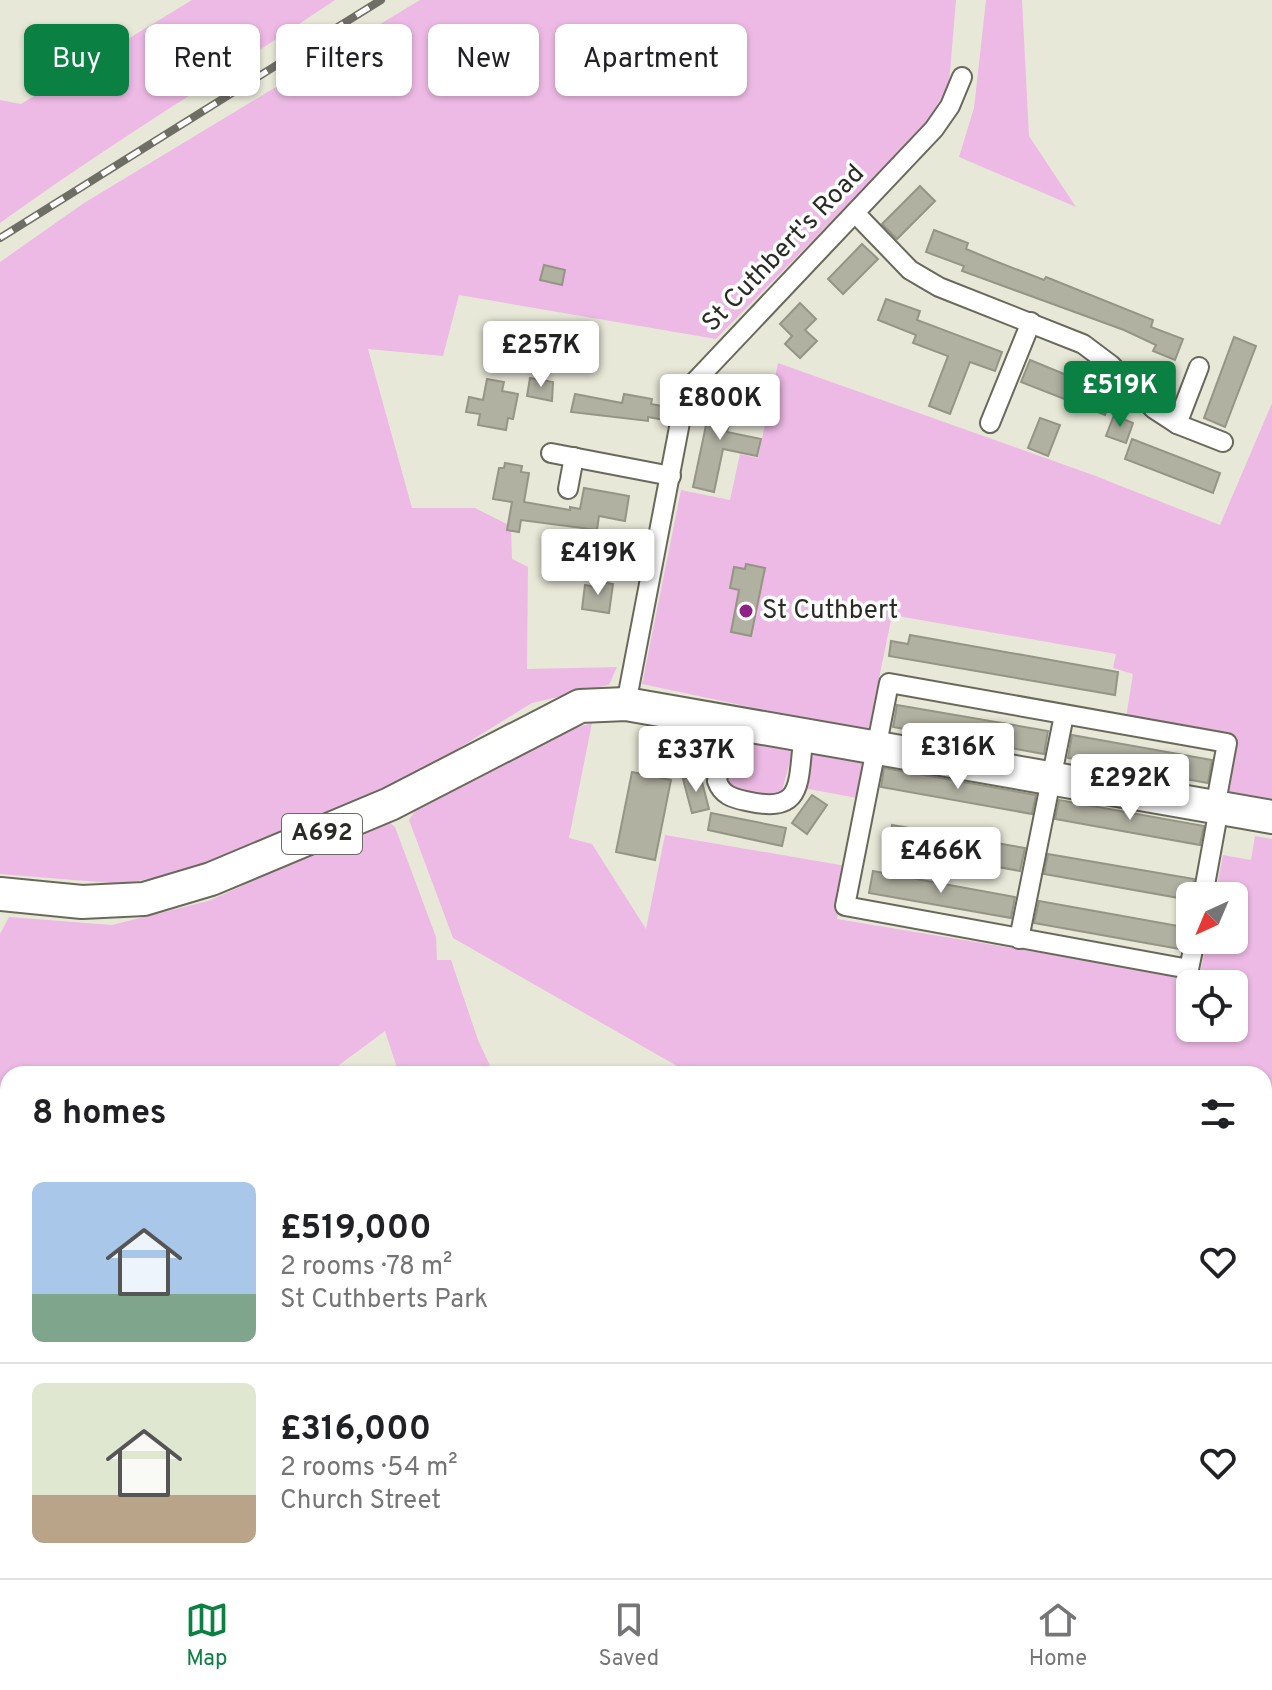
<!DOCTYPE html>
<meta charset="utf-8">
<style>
body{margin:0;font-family:Overpass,sans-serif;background:#f2f2f2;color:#202124;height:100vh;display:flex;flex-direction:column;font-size:30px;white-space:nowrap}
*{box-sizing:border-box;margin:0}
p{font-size:26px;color:#757577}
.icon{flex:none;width:44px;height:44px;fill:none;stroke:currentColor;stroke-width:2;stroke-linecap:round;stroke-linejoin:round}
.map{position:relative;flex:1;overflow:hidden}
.panel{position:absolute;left:0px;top:1066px;width:1272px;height:512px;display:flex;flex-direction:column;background:#fff;border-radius:24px 24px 0 0;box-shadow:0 2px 6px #0004}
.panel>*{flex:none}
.top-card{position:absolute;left:24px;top:24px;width:800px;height:72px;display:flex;gap:16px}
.needle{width:52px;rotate:224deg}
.tools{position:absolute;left:1176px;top:882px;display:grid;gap:16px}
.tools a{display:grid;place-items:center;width:72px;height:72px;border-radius:12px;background:#fff;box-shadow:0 2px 6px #0004;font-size:40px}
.price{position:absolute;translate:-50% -68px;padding:0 18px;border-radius:8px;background:#fff;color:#222;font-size:26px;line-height:52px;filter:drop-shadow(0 2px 4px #0008)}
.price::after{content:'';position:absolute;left:50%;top:48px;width:24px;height:18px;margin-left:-12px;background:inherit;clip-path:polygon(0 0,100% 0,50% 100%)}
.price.current{background:#0b8043;color:#fff}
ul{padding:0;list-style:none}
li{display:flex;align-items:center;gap:24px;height:200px;padding:0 32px}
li+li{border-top:2px solid #e0e0e0}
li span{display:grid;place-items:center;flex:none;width:224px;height:160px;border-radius:12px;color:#555}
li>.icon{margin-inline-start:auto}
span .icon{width:96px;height:96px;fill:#fffc;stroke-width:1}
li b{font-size:34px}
h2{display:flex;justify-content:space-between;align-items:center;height:96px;padding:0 32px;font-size:34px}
.pill{padding:0 28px;border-radius:12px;background:#fff;box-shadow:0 2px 6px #0004;font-size:28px;line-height:72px}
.pill.current{background:#0b8043;color:#fff}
.tab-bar{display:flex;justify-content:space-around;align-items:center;height:112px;border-top:2px solid #e0e0e0;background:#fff;font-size:22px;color:#757577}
.tab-bar a{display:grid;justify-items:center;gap:4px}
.tab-bar .current{color:#0b8043}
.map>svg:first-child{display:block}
</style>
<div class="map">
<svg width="1272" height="1578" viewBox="0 0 1272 1578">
<rect width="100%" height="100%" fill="#e8e8d8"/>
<g fill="#edbae5" fill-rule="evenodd">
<path d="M192,0H335C224,75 109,144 0,223V100L21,104Z"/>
<path d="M420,0H956L949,84L926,125L716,339L459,295L443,356L368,349L412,508H475L511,526L512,559L528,567L527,669L617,667L609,685L532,703L417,774L303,829L221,863L124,884L0,874V262L84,203Z"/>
<path d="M986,0H1022L1029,136L1076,207L959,157L974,108Z"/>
<path d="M778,363L1093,475L1220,525L1272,403V802L1226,794L1236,739L1126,718L1133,674L1113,668L1116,654L892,615L868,732L642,684L681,490L730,500L740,454L758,458Z"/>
<path d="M592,723L569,838L592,844L646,929L665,835L846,866L837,919L1199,979L1207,940H1234V896H1215L1223,855L1251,860L1255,836L1272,839V1408L1264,1403V1074H691L453,938L409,820L416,809C473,778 529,741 592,723ZM1190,984H1234V1028H1190Z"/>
<path d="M690,726L720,731L713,774L683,770Z"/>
<path d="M734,736L794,747L780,798L732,790L724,781Z"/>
<path d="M810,752L864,761L857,798L803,788Z"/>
<path d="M388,821L395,827L436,937L437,960H451L478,1040L494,1074H399L385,1031L327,1074H8V1291L0,1297V934L9,917L112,925L208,901Z"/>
<path d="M0,1448L8,1453V1570H122V1578H0Z"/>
</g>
<g fill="#b1b1a2" stroke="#959586" stroke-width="2">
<path d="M920,186L935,201L897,239L882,224Z"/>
<path d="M934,230L968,243L966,249L1000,263L1044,280L1046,277L1153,320L1151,327L1183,339L1175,360L1153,351L1156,345L1124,330L962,271L964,266L926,252Z"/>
<path d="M862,244L878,259L843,294L828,279Z"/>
<path d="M544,265L565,270L562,285L540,280Z"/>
<path d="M886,299L920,311L917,320L1002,352L995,371L970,362L950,414L929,406L948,356L913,343L916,335L878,320Z"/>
<path d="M800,303L816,319L805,330L817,341L800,358L785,344L792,336L780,324Z"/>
<path d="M495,324L556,328L555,350L520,348L519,356L507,355L508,339L494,338Z"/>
<path d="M580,326L597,329L592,352L576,349Z"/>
<path d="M1234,337L1256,346L1225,427L1204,418Z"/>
<path d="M1030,360L1113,394L1105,415L1021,382Z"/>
<path d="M530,378L553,382L552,401L527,396Z"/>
<path d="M487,379L504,382L502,391L518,394L513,419L508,418L506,430L478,425L480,414L466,412L469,397L483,400Z"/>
<path d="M713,392L736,398L727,432L761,439L757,456L723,449L714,492L693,487Z"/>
<path d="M575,394L622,403L624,394L652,399L651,404L667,407L665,420L648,417V421L571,412Z"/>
<path d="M1114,415L1133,423L1126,443L1106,436Z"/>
<path d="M1040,418L1060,425L1048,456L1028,448Z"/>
<path d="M1132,439L1220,473L1213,493L1125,459Z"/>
<path d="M505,463L522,466L521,472L529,473L524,502L570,510V507L580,509L584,488L629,496L625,521L599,516L597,530L521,520L519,532L507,530L512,502L493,499L499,468H504Z"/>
<path d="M625,544L644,547L641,562L622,558Z"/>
<path d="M746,564L765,568L751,636L731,632L739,590L730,588L734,567L745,569Z"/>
<path d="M596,581L613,584L609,613L582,609L585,585L595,587Z"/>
<path d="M910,635L1118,672L1115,695L889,656L891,641L908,644Z"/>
<path d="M897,705L1048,731L1044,754L893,727Z"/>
<path d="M1072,735L1212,760L1208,783L1068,758Z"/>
<path d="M884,768L1036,795L1032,814L881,787Z"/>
<path d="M632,772L671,780L655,860L616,852Z"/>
<path d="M700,774L709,809L692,813L683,779Z"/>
<path d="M812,795L827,805L807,834L792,823Z"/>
<path d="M1059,800L1204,826L1200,845L1055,819Z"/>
<path d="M711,813L786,828L782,846L708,830Z"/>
<path d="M892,825L1025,848L1020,871L889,847Z"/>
<path d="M1048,854L1194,879L1191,896L1190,900L1044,874Z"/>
<path d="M873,871L1015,897L1011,918L869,893Z"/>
<path d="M1039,901L1184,927L1180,949L1034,923Z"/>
</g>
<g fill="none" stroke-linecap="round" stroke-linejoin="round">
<g stroke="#69695b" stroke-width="22">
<g id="street">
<path d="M855,213L910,270L939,287L1083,344L1111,365L1154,409L1177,424L1223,442"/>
<path d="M990,423L1031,322"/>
<path d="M1177,424L1199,367"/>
<path d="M551,453L671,476"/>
<path d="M568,489L574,457"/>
<path d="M626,704L686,391L934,129L950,106L962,77"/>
<path d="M728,721L717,781C722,795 732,798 746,801C806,815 797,782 804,734"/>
<path d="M1203,896L1219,808"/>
<path d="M1019,939L1064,715"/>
<path d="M1195,940L1189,969L845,906L889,683L1227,743L1215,808"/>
</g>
</g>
<g stroke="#69695b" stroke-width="36">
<path id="highway" d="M0,894L82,902L144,899L211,879L390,804L580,706L626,704L1272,817"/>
</g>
<use href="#street" stroke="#fff" stroke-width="18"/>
<use href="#highway" stroke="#fff" stroke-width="32"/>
<g stroke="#6e6e64" stroke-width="8">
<path id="rail" d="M0,238L381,0"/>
</g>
<use href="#rail" stroke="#fff" stroke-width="5" stroke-dasharray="15" stroke-linecap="butt"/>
</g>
<circle fill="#8e2285" stroke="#fff" stroke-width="3" cx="746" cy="611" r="8"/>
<g text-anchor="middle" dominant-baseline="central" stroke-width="7" stroke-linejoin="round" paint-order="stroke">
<rect fill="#fff" stroke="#6b6b66" stroke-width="2" x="282" y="814" width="80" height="40" rx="6"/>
<g font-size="24" font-weight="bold" fill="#2b2b25">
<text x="322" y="834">A692</text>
</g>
<g font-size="26" fill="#2b2b25" stroke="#fff">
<text transform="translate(784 249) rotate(-46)">St Cuthbert's Road</text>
</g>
<g font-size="26" fill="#2b2b25" stroke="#fff" text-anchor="start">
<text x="762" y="611">St Cuthbert</text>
</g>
</g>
</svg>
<div class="tools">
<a><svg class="needle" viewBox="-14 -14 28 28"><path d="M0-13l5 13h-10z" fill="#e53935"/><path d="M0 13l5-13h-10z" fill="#757577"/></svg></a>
<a><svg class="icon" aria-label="locate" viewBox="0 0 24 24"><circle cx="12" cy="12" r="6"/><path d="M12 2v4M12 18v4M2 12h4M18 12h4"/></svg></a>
</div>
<b class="price" style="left:541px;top:389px">£257K</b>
<b class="price current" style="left:1120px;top:429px">£519K</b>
<b class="price" style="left:720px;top:442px">£800K</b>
<b class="price" style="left:598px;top:597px">£419K</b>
<b class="price" style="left:958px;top:791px">£316K</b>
<b class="price" style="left:696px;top:794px">£337K</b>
<b class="price" style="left:1130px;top:822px">£292K</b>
<b class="price" style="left:941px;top:895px">£466K</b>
<div class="top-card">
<a class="pill current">Buy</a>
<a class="pill">Rent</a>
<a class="pill">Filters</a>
<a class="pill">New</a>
<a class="pill">Apartment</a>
</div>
<section class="panel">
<h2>8 homes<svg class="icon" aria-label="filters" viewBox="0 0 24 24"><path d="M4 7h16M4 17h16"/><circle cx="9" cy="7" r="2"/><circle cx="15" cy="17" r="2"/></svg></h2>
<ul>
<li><span style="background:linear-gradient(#a9c7e8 70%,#7fa58c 0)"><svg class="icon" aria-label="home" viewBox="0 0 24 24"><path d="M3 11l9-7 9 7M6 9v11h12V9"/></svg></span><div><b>£519,000</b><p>2 rooms · 78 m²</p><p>St Cuthberts Park</p></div><svg class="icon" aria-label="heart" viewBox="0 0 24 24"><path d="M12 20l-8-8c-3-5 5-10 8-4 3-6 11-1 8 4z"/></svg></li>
<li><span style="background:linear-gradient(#dfe7d0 70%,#b9a48a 0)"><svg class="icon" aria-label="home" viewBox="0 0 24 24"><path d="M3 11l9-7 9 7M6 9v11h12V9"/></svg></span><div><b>£316,000</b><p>2 rooms · 54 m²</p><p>Church Street</p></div><svg class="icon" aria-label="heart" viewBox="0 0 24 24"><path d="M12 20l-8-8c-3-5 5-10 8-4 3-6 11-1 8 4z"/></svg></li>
</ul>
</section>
</div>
<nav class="tab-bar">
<a class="current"><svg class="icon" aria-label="map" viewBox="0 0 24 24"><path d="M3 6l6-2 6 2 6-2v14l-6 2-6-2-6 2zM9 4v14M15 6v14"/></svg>Map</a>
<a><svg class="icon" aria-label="saved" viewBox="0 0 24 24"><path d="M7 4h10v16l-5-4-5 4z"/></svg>Saved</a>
<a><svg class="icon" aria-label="home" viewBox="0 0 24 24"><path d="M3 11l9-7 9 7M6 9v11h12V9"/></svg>Home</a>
</nav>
